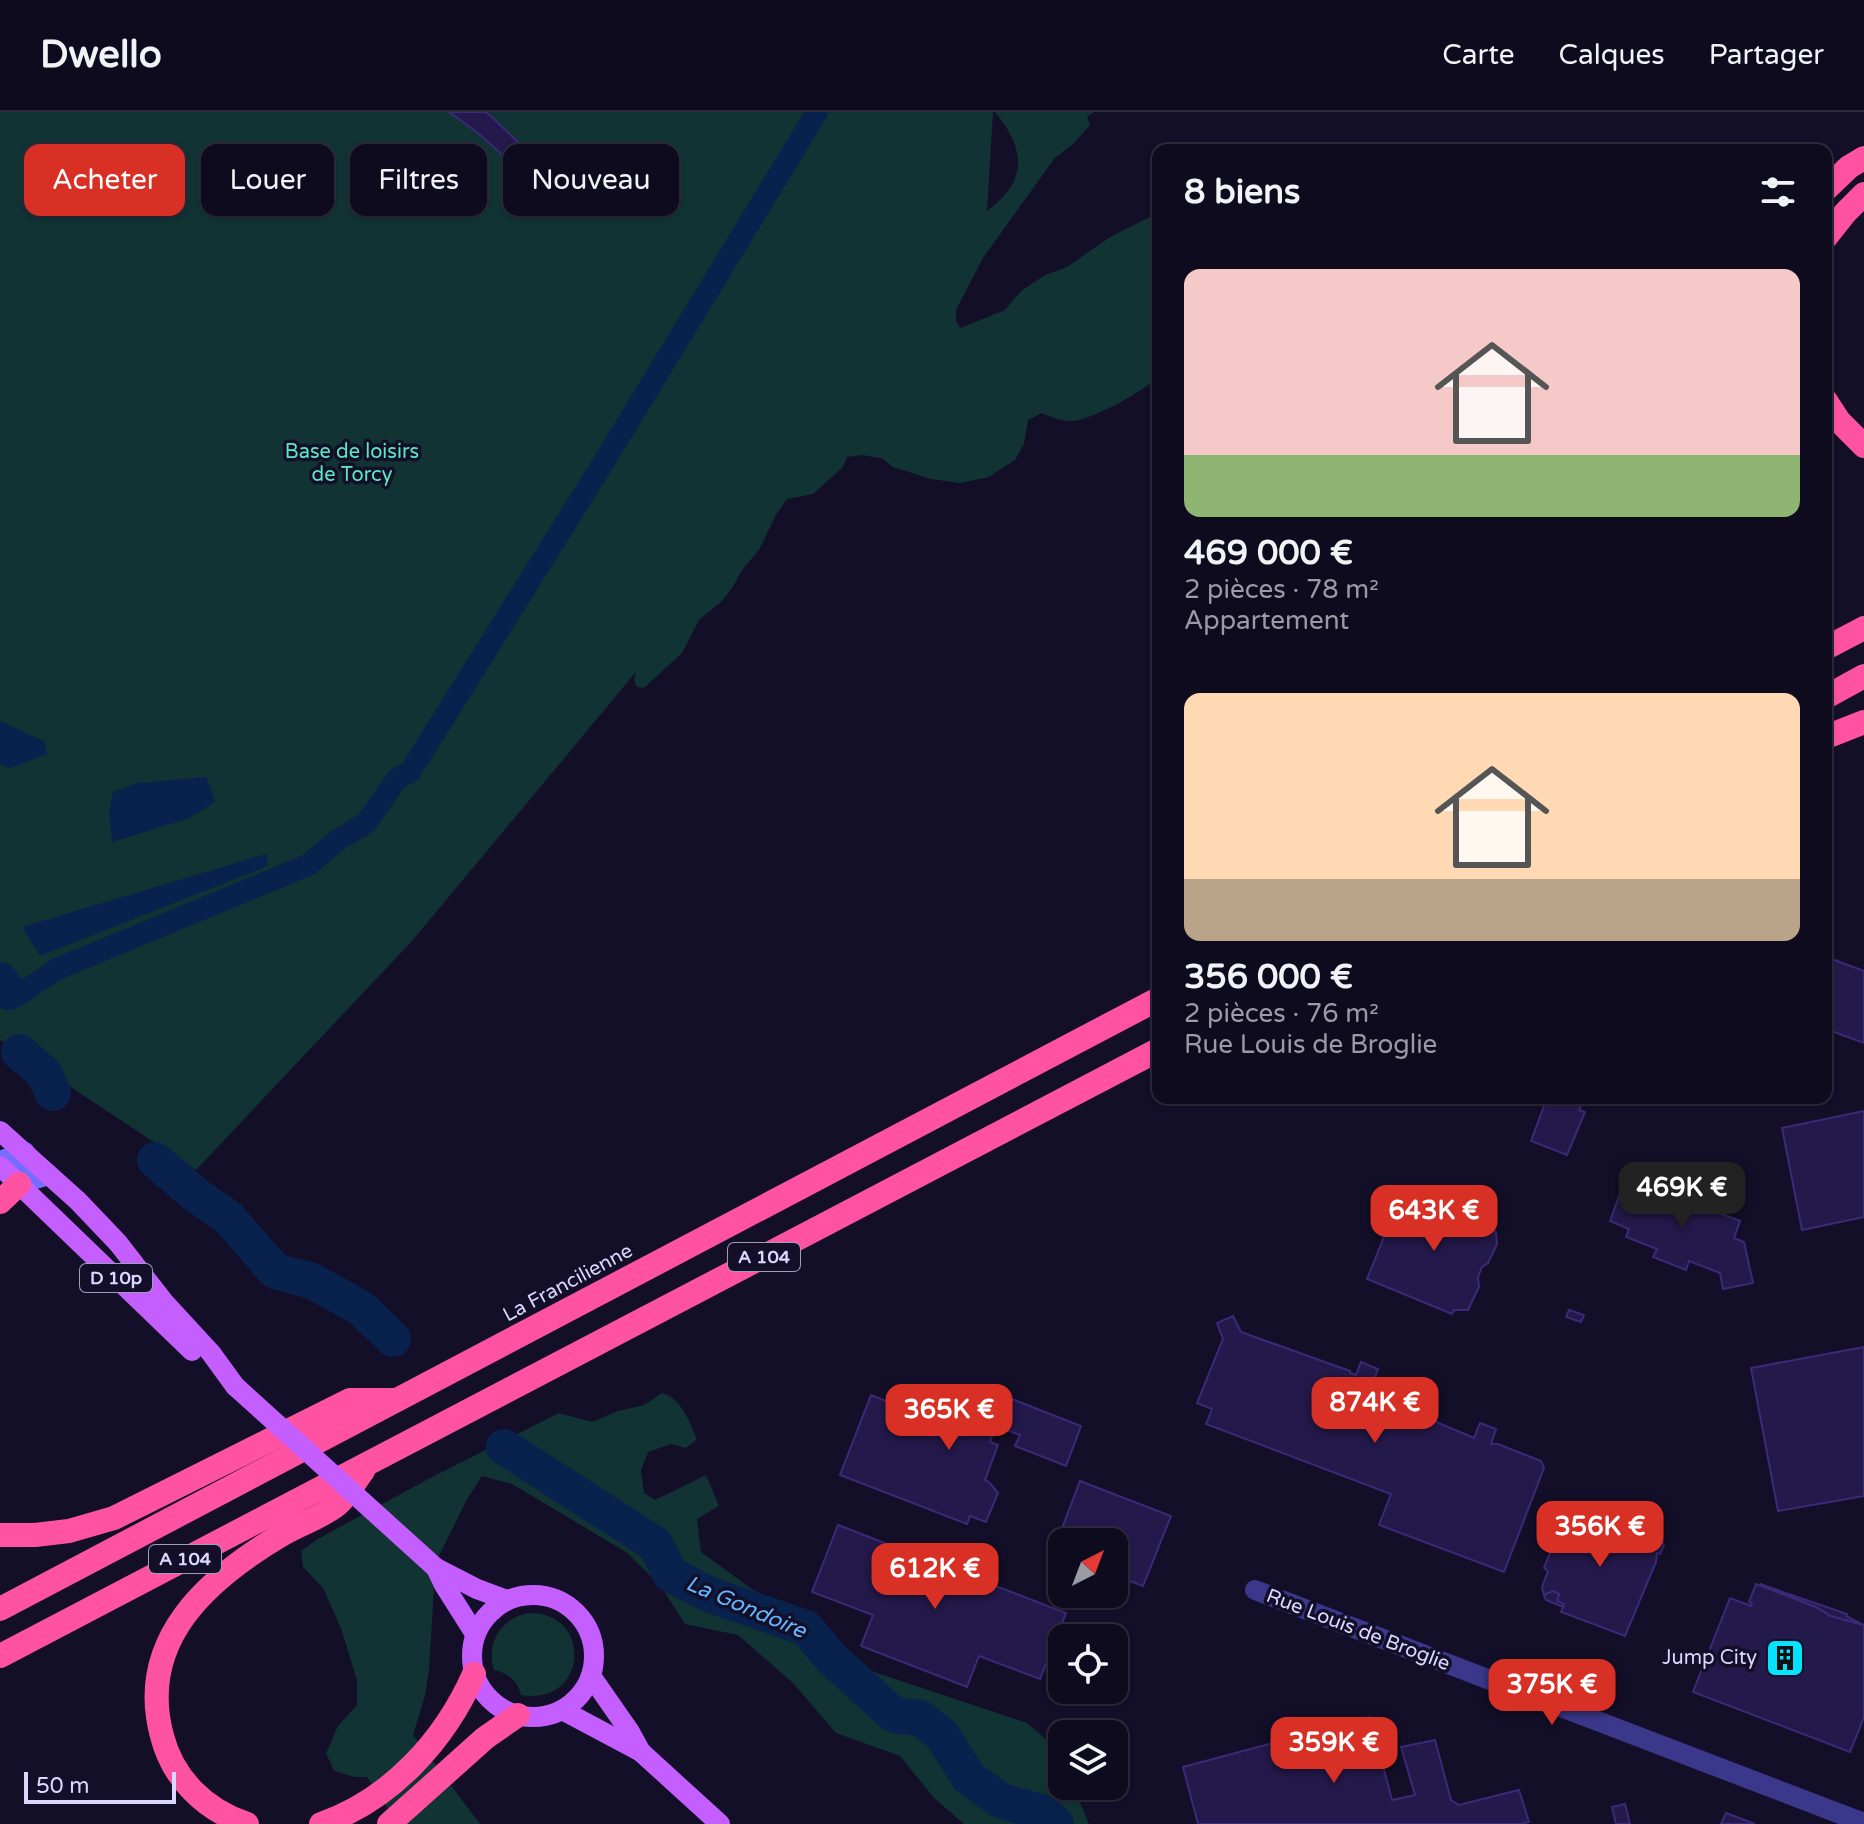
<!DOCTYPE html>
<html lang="fr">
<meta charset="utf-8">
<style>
body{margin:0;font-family:"Varela Round",sans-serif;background:#171428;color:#f1f3f6;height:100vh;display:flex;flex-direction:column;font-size:30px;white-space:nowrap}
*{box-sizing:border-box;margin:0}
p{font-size:26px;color:#9b9ba4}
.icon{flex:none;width:44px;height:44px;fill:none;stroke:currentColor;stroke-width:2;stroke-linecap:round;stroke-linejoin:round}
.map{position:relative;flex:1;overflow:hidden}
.panel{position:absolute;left:1152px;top:32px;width:680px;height:960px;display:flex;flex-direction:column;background:#0e0b1f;border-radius:16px;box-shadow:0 2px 6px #0004,0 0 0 2px #2e2b3d}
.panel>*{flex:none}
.banner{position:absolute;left:24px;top:32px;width:760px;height:72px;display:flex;gap:16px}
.needle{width:52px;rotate:42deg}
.buttons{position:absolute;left:1048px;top:1416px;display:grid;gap:16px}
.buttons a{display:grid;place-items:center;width:80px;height:80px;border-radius:16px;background:#0e0b1f;box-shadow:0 2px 6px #0004,0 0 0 2px #2e2b3d;font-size:40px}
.scale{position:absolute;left:24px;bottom:20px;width:152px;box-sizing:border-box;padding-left:8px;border:4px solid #dcd7ff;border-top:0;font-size:22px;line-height:28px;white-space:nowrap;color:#dcd7ff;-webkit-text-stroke:6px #130f29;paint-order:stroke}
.price{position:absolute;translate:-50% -68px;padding:0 18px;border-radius:16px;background:#d93025;color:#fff;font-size:26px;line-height:52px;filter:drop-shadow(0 2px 4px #0008)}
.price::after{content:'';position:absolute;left:50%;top:48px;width:24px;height:18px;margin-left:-12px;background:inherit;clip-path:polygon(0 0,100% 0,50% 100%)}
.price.active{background:#222;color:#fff}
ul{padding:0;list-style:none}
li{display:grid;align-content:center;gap:16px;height:424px;padding:0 32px}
li span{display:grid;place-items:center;height:248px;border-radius:16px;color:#555}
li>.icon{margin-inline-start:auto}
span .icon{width:144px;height:144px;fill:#fffc;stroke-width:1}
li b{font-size:34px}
h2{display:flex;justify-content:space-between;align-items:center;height:96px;padding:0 32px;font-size:34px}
.tag{padding:0 28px;border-radius:16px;background:#0e0b1f;box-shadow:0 2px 6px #0004,0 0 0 2px #2e2b3d;font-size:28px;line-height:72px}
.tag.active{background:#d93025;color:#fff}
header{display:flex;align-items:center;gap:48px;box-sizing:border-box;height:112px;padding:0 40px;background:#0e0b1f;border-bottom:2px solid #2e2b3d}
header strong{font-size:38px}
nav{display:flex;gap:44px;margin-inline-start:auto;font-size:28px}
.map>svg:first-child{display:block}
</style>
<header>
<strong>Dwello</strong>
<nav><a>Carte</a><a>Calques</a><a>Partager</a></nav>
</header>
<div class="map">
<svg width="1864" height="1712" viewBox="0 0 1864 1712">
<rect width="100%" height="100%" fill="#130f29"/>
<g fill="#133">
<path d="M0,0H993L987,99C1029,68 1025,37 995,0H1094L1087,5L1090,13L1074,31L1054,47L983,146L956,198V209L960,216L1005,198L1021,179L1045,163L1067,155L1110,125L1158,101V242C1150,250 1149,260 1151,271C1134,284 1094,306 1074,309C1063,310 1051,305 1042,301L1028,308L1024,332L1015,348L989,365L960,371L931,367L893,355L883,347L863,343L847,345L843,355L813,382L787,387L776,403L759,438L742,458L732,476L722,489L699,508L682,541L644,576L637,575L634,568L636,560L412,829L196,1058L0,928Z"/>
<path d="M662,1281C681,1286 689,1309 697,1327L686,1336L671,1332L648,1340L641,1358L644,1381L655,1388L706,1363L719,1394L697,1407L701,1440L859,1555L1027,1611L1059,1638L1062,1646V1674H1073L1089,1712H964L934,1686L900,1644L836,1621L793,1571L738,1523L685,1512L660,1473L626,1440L512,1372L482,1364L466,1389L432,1458L434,1476L429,1558L425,1584L413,1623L480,1712H398L367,1665H355L334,1659L326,1641L338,1614L357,1593V1569L342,1519L323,1476L303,1455L301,1439L318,1427L432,1365L559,1301L592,1310L618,1299L644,1293Z"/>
<path d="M528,1501C593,1499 589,1594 521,1583C518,1569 508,1561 494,1558C486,1531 500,1507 528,1501Z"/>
</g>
<g fill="#09224d">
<path d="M0,609L45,630L47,642L11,656L0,653Z"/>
<path d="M207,665L215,690L190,706L112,730L109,700L113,680L137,671Z"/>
<path d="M266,742L268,754L40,844L22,815Z"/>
</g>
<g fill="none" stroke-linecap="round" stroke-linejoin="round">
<path stroke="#09224d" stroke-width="22" d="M9,880L20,882L57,857L308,753L338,728L366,711L397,667L410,660L605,348L817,0"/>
<g stroke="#09224d" stroke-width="36">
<path d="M0,868L9,880"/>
<path d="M19,940L44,961L53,981"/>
<path d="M155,1048L196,1083L228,1105L275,1159L312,1169L361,1196L393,1227"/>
<path d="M504,1335L655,1432L670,1462L708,1482L806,1516L832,1547L894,1603L920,1606L942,1623L969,1666L1001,1689L1044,1701L1056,1712"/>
</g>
</g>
<g fill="#24194b" stroke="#3b2a78" stroke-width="2">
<path d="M449,0H486L492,5L537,49L561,82L565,94L551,103L507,47L478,21Z"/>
<path d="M1832,847L1864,859V931L1826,917V863Z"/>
<path d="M1547,986H1583L1579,998L1585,1000L1567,1043L1531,1029Z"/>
<path d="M1864,999V1105L1802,1118L1782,1016Z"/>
<path d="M1629,1057L1649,1065L1646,1073L1676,1085L1679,1076L1712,1089L1709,1097L1740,1109L1734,1126L1744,1130L1753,1171L1723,1177L1720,1161L1689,1149L1686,1158L1653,1145L1657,1137L1626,1125L1629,1117L1610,1109Z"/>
<path d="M1404,1075L1490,1110L1488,1116L1496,1120L1497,1132L1488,1151L1482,1155L1478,1165L1479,1175L1468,1198H1454L1452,1202L1367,1167Z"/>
<path d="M1569,1198L1584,1203L1581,1210L1566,1205Z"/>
<path d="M1233,1204L1241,1220L1350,1259V1261L1356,1263L1361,1250L1378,1257L1373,1270L1428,1288L1422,1304L1474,1326L1480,1311L1496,1317L1491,1332H1498L1541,1349L1544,1356L1504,1460L1379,1413L1391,1382L1206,1312L1212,1297L1197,1291L1223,1227L1217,1211Z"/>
<path d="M1864,1235V1384L1778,1399L1751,1256Z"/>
<path d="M976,1273L1081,1314L1066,1354L1015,1334L1020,1323L996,1314L990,1330L998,1333L985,1368L989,1370L998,1381L986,1410L970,1404L967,1412L840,1363L871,1283L958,1317Z"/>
<path d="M1080,1369L1171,1404L1143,1474L1114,1463V1430H1062V1443L1053,1440Z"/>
<path d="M1569,1393L1644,1420L1651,1425L1652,1423L1661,1427L1664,1433L1660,1442L1657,1441L1656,1450L1625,1524L1561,1500L1564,1492L1557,1489L1559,1482L1553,1479L1544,1483L1542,1475L1548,1459L1544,1456Z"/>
<path d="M838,1413L1066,1501L1040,1567L979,1544L967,1575L861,1534L873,1503L812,1480Z"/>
<path d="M1756,1472L1816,1495L1831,1504L1864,1513V1605L1850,1640L1693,1580L1730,1486L1751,1494L1752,1491L1749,1490Z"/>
<path d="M1760,1472L1847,1502L1846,1504L1864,1513L1831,1504L1816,1495Z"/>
<path d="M1553,1479L1559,1482L1557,1489L1564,1492L1563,1495L1546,1488L1544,1483Z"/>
<path d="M1370,1605L1392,1688L1415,1683L1401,1635L1435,1628L1451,1688L1459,1693L1519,1678L1529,1710L1520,1712H1198L1183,1655Z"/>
<path d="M1625,1692L1630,1712H1616L1612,1695Z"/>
<path d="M1726,1701L1755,1712H1721Z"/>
</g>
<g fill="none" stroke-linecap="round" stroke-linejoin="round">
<path stroke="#3b378b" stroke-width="20" d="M1255,1478L1864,1711"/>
<path stroke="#736eff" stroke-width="20" d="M0,1049L25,1040L19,1072L49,1063"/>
<g stroke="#c55eff" stroke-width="20">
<path d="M0,1019L78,1089L118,1131L164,1190L211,1241L235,1274"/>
<path d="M0,1054L192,1239"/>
<path d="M436,1456L477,1477L507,1488"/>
<path d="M436,1456L444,1473L475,1522"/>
<circle cx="533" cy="1544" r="61"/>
<path d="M591,1564L630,1620L641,1640L720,1712"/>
<path d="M562,1598L641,1640"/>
</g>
<g stroke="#ff52a3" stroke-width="24">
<path d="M1826,77L1849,55L1864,46"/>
<path d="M1826,125L1845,101L1864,82"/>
<path d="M1826,289L1839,309L1864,334"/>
<path d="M1826,536L1864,516"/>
<path d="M1826,585L1864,564"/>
<path d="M1826,625L1864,610"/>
<path d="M0,1090L19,1072"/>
<path d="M0,1423H35L69,1419L114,1406L350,1288H395"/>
<path d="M0,1497L1158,887"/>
<path d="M0,1544L1158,938"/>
<path d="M247,1712C205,1698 173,1667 162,1624C136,1528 208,1466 283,1422C300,1412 322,1405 337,1393C347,1385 355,1369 363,1359"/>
<path d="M321,1712C391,1688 445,1628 474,1562"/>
<path d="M389,1712L485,1626L518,1603"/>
</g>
<path stroke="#c55eff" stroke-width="20" d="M235,1274L436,1456"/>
</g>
<defs>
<g id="building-square" transform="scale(2)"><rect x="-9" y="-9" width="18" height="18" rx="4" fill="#03e3ff" stroke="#130f29"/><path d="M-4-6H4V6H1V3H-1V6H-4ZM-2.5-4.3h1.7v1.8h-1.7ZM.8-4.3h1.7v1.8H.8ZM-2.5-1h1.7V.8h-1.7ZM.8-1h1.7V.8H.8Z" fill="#111"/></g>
</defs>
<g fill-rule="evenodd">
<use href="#building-square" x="1785" y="1546"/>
</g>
<g text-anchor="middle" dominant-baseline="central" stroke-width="7" stroke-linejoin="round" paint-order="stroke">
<g fill="#130f29" stroke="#a09bbf" stroke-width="2">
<rect x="728" y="1131" width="72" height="28" rx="6"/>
<rect x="80" y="1152" width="72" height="28" rx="6"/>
<rect x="149" y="1433" width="72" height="28" rx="6"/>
</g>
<g font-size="18" font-weight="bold" fill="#dcd7ff">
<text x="764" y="1145">A 104</text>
<text x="116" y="1166">D 10p</text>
<text x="185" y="1447">A 104</text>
</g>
<g font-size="20" fill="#5be7c5" stroke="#130f29">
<text x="352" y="340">Base de loisirs<tspan x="352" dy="23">de Torcy</tspan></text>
</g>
<g font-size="20" fill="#dcd7ff" stroke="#130f29">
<text transform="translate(568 1171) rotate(-28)">La Francilienne</text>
<text transform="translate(1358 1518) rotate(21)">Rue Louis de Broglie</text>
</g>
<g font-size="20" fill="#dcd7ff" stroke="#130f29" text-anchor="end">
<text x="1757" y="1546">Jump City</text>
</g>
<g font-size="22" font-style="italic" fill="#65b6ff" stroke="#130f29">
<text transform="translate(746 1495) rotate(23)">La Gondoire</text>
</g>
</g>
</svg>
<div class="buttons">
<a><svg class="needle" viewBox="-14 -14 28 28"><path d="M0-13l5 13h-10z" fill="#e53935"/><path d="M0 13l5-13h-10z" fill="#9b9ba4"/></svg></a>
<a><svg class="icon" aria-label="locate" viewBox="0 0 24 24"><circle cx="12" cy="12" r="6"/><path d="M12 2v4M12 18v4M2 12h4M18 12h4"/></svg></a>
<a><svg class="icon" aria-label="layers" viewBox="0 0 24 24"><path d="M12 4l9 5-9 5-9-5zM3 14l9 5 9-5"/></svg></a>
</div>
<div class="scale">50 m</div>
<b class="price active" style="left:1682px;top:1118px">469K €</b>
<b class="price" style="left:1434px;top:1141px">643K €</b>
<b class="price" style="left:1375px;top:1333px">874K €</b>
<b class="price" style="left:949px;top:1340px">365K €</b>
<b class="price" style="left:1600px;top:1457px">356K €</b>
<b class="price" style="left:935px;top:1499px">612K €</b>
<b class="price" style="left:1552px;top:1615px">375K €</b>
<b class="price" style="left:1334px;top:1673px">359K €</b>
<div class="banner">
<a class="tag active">Acheter</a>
<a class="tag">Louer</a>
<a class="tag">Filtres</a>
<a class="tag">Nouveau</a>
</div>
<section class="panel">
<h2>8 biens<svg class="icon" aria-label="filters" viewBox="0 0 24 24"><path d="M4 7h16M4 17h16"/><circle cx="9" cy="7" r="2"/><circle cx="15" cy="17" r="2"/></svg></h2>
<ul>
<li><span style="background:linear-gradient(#f6c9c9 75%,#8fb573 0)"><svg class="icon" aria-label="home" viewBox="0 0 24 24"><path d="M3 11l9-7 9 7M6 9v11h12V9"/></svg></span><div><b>469 000 €</b><p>2 pièces · 78 m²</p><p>Appartement</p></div></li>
<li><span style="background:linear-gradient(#ffd9b3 75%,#b9a48a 0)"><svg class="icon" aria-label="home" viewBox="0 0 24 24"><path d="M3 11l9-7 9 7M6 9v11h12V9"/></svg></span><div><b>356 000 €</b><p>2 pièces · 76 m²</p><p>Rue Louis de Broglie</p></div></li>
</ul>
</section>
</div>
